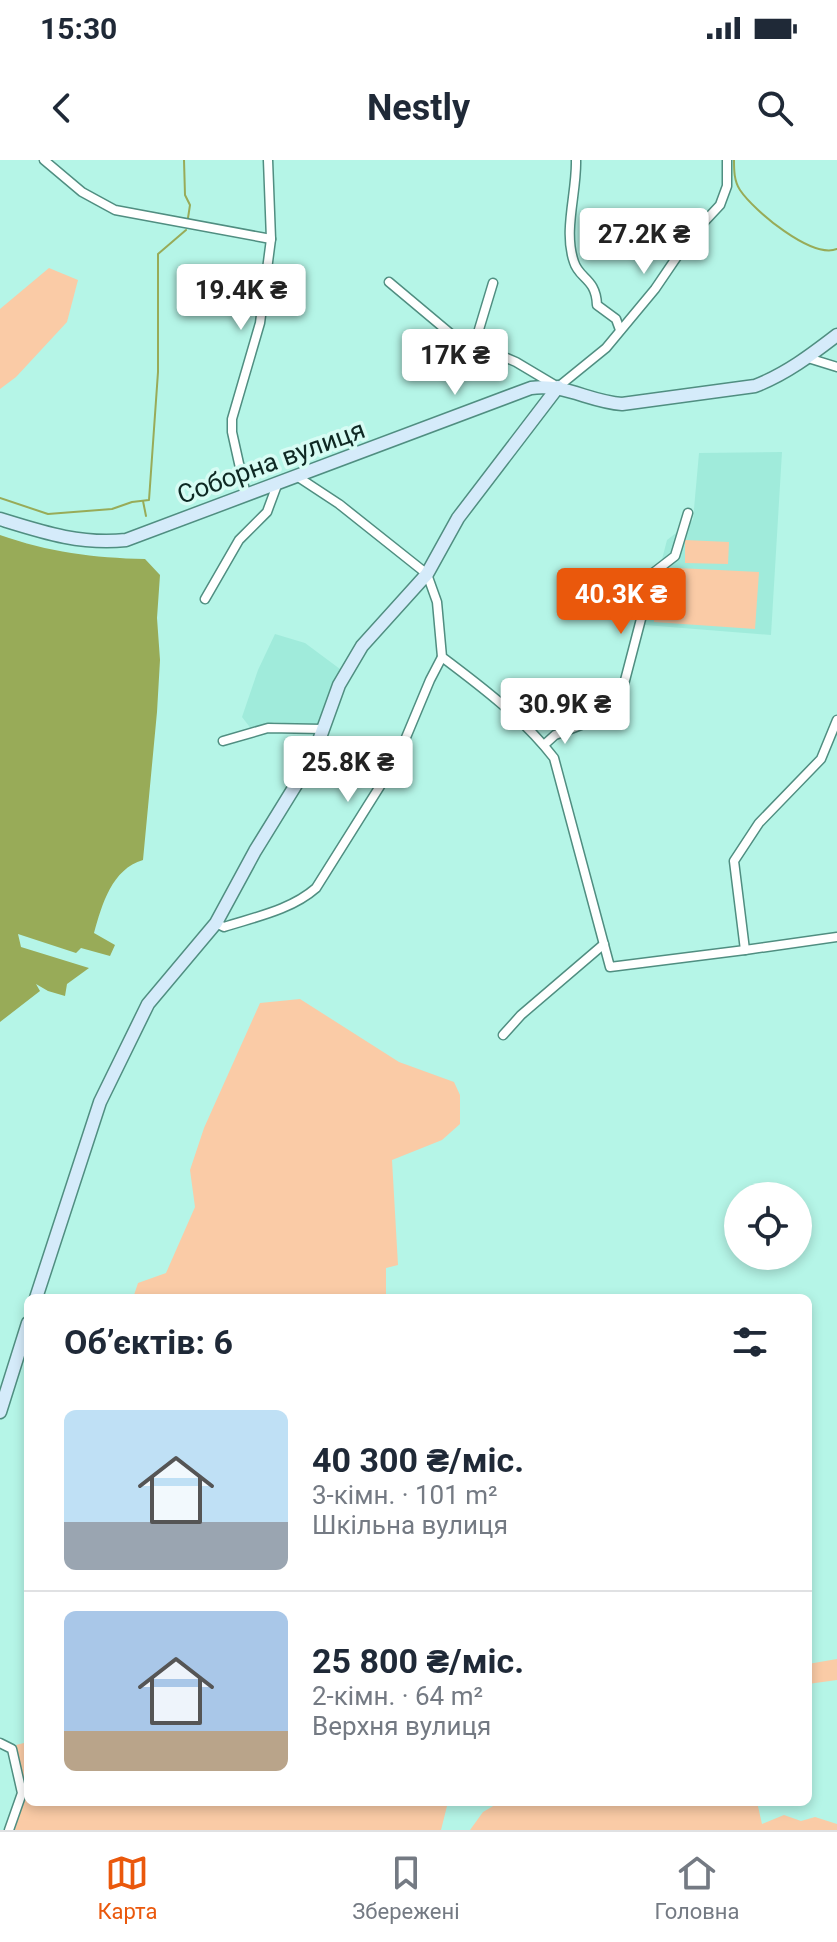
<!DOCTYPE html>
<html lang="uk">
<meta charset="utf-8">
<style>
body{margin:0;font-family:Roboto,sans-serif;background:#f2f2f3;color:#1f2937;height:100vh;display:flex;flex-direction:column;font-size:30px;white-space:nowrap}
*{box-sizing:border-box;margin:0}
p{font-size:26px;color:#747a83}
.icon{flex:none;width:44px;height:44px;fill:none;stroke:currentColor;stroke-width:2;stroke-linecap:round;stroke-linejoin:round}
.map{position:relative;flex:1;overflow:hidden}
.panel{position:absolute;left:24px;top:1134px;width:788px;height:512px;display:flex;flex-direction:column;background:#fff;border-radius:12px;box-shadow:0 4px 12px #0003}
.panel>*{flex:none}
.tools{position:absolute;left:724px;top:1022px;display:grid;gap:16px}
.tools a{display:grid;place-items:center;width:88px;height:88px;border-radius:50%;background:#fff;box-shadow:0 4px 12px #0003;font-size:40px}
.price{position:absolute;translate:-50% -68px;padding:0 18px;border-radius:8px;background:#fff;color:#222;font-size:26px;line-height:52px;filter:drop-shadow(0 2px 4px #0008)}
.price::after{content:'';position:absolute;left:50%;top:48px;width:24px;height:18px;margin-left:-12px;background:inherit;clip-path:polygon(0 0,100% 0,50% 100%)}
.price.selected{background:#ea580c;color:#fff}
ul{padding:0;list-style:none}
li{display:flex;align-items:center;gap:24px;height:200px;padding:0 40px}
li+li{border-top:2px solid #e0e1e3}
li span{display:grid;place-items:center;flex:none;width:224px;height:160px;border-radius:12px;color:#555}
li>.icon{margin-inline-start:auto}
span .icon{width:96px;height:96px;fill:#fffc;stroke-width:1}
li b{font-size:34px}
h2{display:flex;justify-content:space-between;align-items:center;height:96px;padding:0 40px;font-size:34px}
.status{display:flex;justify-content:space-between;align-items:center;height:56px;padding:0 40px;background:#fff;direction:ltr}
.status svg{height:22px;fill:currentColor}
header{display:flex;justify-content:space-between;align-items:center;height:104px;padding:0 40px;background:#fff;font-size:36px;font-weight:700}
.dock{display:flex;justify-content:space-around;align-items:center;height:112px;border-top:2px solid #e0e1e3;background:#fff;font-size:22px;color:#747a83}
.dock a{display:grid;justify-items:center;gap:4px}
.dock .selected{color:#ea580c}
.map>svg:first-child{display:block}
</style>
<div class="status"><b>15:30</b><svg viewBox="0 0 49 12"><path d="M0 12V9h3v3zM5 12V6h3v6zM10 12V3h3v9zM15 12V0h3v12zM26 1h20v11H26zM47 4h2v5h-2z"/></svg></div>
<header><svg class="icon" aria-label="back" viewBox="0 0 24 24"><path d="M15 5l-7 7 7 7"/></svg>Nestly<svg class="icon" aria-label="search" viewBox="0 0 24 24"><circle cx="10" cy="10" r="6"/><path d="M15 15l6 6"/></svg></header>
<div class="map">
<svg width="837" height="1670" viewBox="0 0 837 1670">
<rect width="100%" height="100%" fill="#b5f5e7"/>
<g fill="#a0ebdb">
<path d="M782,292L771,475L645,465L667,380L693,360L699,293Z"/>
<path d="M275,474L305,483L340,509L317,566L274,562L252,570L242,557L258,510Z"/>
</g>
<g fill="#facba6">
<path d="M49,108L78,120L67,162L16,217L0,229V149Z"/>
<path d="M685,380L729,382L728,404L685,403Z"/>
<path d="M658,407L759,412L755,469L654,462Z"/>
<path d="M300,839L399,902L454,922L460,935V964L442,980L392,1000L398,1105L386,1108V1138H133L138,1123L166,1113L195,1047L190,1010L204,968L260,843Z"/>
<path d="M837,1499V1520L808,1524V1504Z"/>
<path d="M28,1582V1642H448L441,1670H14L27,1634L16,1585Z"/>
<path d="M500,1642H757L762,1664L784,1655L801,1661L815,1657L837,1664V1670H470L483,1652Z"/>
</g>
<path fill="#98ab58" d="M0,375C48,392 94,398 145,399L160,415L157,458L160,500L157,552L143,700C112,709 102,744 94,773L115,785L110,796L81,788L76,793L18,774L21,787L89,808L67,824L65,836L48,831L36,824L40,831L0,862Z"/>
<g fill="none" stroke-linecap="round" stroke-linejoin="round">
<g stroke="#98ab58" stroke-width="2">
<path d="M184,0L185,35L190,45L188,58"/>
<path d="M734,0C734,10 734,21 740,30C754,51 812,99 837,89"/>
<path d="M0,338L48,354L112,349L132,342L149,340L158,212V94L186,70"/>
<path d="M143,341L146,356"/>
</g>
<g stroke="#508e81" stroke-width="11">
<g id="street">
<path d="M44,0L82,32L115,50L271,79"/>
<path d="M576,0C577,32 563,71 574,102C579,119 596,118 597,145L616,159L620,170"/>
<path d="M389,122L451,174L516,202L558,227L606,188L655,129L691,76L720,45L727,26V0"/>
<path d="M474,186L493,123"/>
<path d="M808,198L837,207"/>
<path d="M298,317L339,344L427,414L437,442L442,497C482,527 524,559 554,598L610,807L745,790L734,701L759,663L821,599L837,560"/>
<path d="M246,335L232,272V259L260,163L271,79L268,0"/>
<path d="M205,439L239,380L267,352L277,325"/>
<path d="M223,581L268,568L323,569"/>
<path d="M544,585L555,575L617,551L653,413L675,396L688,353"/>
<path d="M216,763L224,767C255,757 291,750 316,728L397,599L430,520L442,497"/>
<path d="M745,790L837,777"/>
<path d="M503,875L521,855L604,784"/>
<path d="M0,1583L12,1589L22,1633L9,1670"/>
</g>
</g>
<g stroke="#508e81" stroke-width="15">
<g id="secondary">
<path d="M0,359C42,372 81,385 126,380L531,228C564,223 590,242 622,244L755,226C786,214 811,195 837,175"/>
<path d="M36,1138L100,942L148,844L216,763L255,691L313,597L339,525L362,486L427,414L458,358L558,227"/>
<path d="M0,1252L28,1163"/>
</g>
</g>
<use href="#street" stroke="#fff" stroke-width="8"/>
<use href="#secondary" stroke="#d5ebfa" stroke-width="12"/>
</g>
<g text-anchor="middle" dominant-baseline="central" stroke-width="7" stroke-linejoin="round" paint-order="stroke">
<g font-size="26" fill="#0e2823" stroke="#d7fcf4">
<text transform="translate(271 302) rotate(-20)">Соборна вулиця</text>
</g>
</g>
</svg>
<div class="tools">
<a><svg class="icon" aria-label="locate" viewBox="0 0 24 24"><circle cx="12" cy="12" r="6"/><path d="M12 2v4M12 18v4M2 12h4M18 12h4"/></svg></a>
</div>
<b class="price" style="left:644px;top:116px">27.2K ₴</b>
<b class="price" style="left:241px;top:172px">19.4K ₴</b>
<b class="price" style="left:455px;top:237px">17K ₴</b>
<b class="price selected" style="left:621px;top:476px">40.3K ₴</b>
<b class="price" style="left:565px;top:586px">30.9K ₴</b>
<b class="price" style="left:348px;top:644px">25.8K ₴</b>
<section class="panel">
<h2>Об’єктів: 6<svg class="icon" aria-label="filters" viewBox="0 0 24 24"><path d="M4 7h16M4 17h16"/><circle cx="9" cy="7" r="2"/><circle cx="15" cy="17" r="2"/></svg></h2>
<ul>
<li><span style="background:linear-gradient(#bfe0f5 70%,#9aa5b1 0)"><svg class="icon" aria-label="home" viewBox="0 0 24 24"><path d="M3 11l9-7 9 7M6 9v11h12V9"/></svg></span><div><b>40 300 ₴/міс.</b><p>3-кімн. · 101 m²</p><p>Шкільна вулиця</p></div></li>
<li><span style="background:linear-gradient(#a9c7e8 75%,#b9a48a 0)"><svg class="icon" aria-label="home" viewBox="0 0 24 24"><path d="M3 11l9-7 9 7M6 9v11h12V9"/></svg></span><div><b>25 800 ₴/міс.</b><p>2-кімн. · 64 m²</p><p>Верхня вулиця</p></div></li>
</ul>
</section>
</div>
<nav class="dock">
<a class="selected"><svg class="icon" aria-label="map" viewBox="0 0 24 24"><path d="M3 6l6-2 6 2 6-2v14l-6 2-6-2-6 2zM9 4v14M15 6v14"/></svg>Карта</a>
<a><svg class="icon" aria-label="saved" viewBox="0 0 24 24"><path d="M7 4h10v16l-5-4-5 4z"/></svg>Збережені</a>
<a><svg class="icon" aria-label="home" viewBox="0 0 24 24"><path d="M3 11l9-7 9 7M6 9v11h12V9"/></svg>Головна</a>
</nav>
